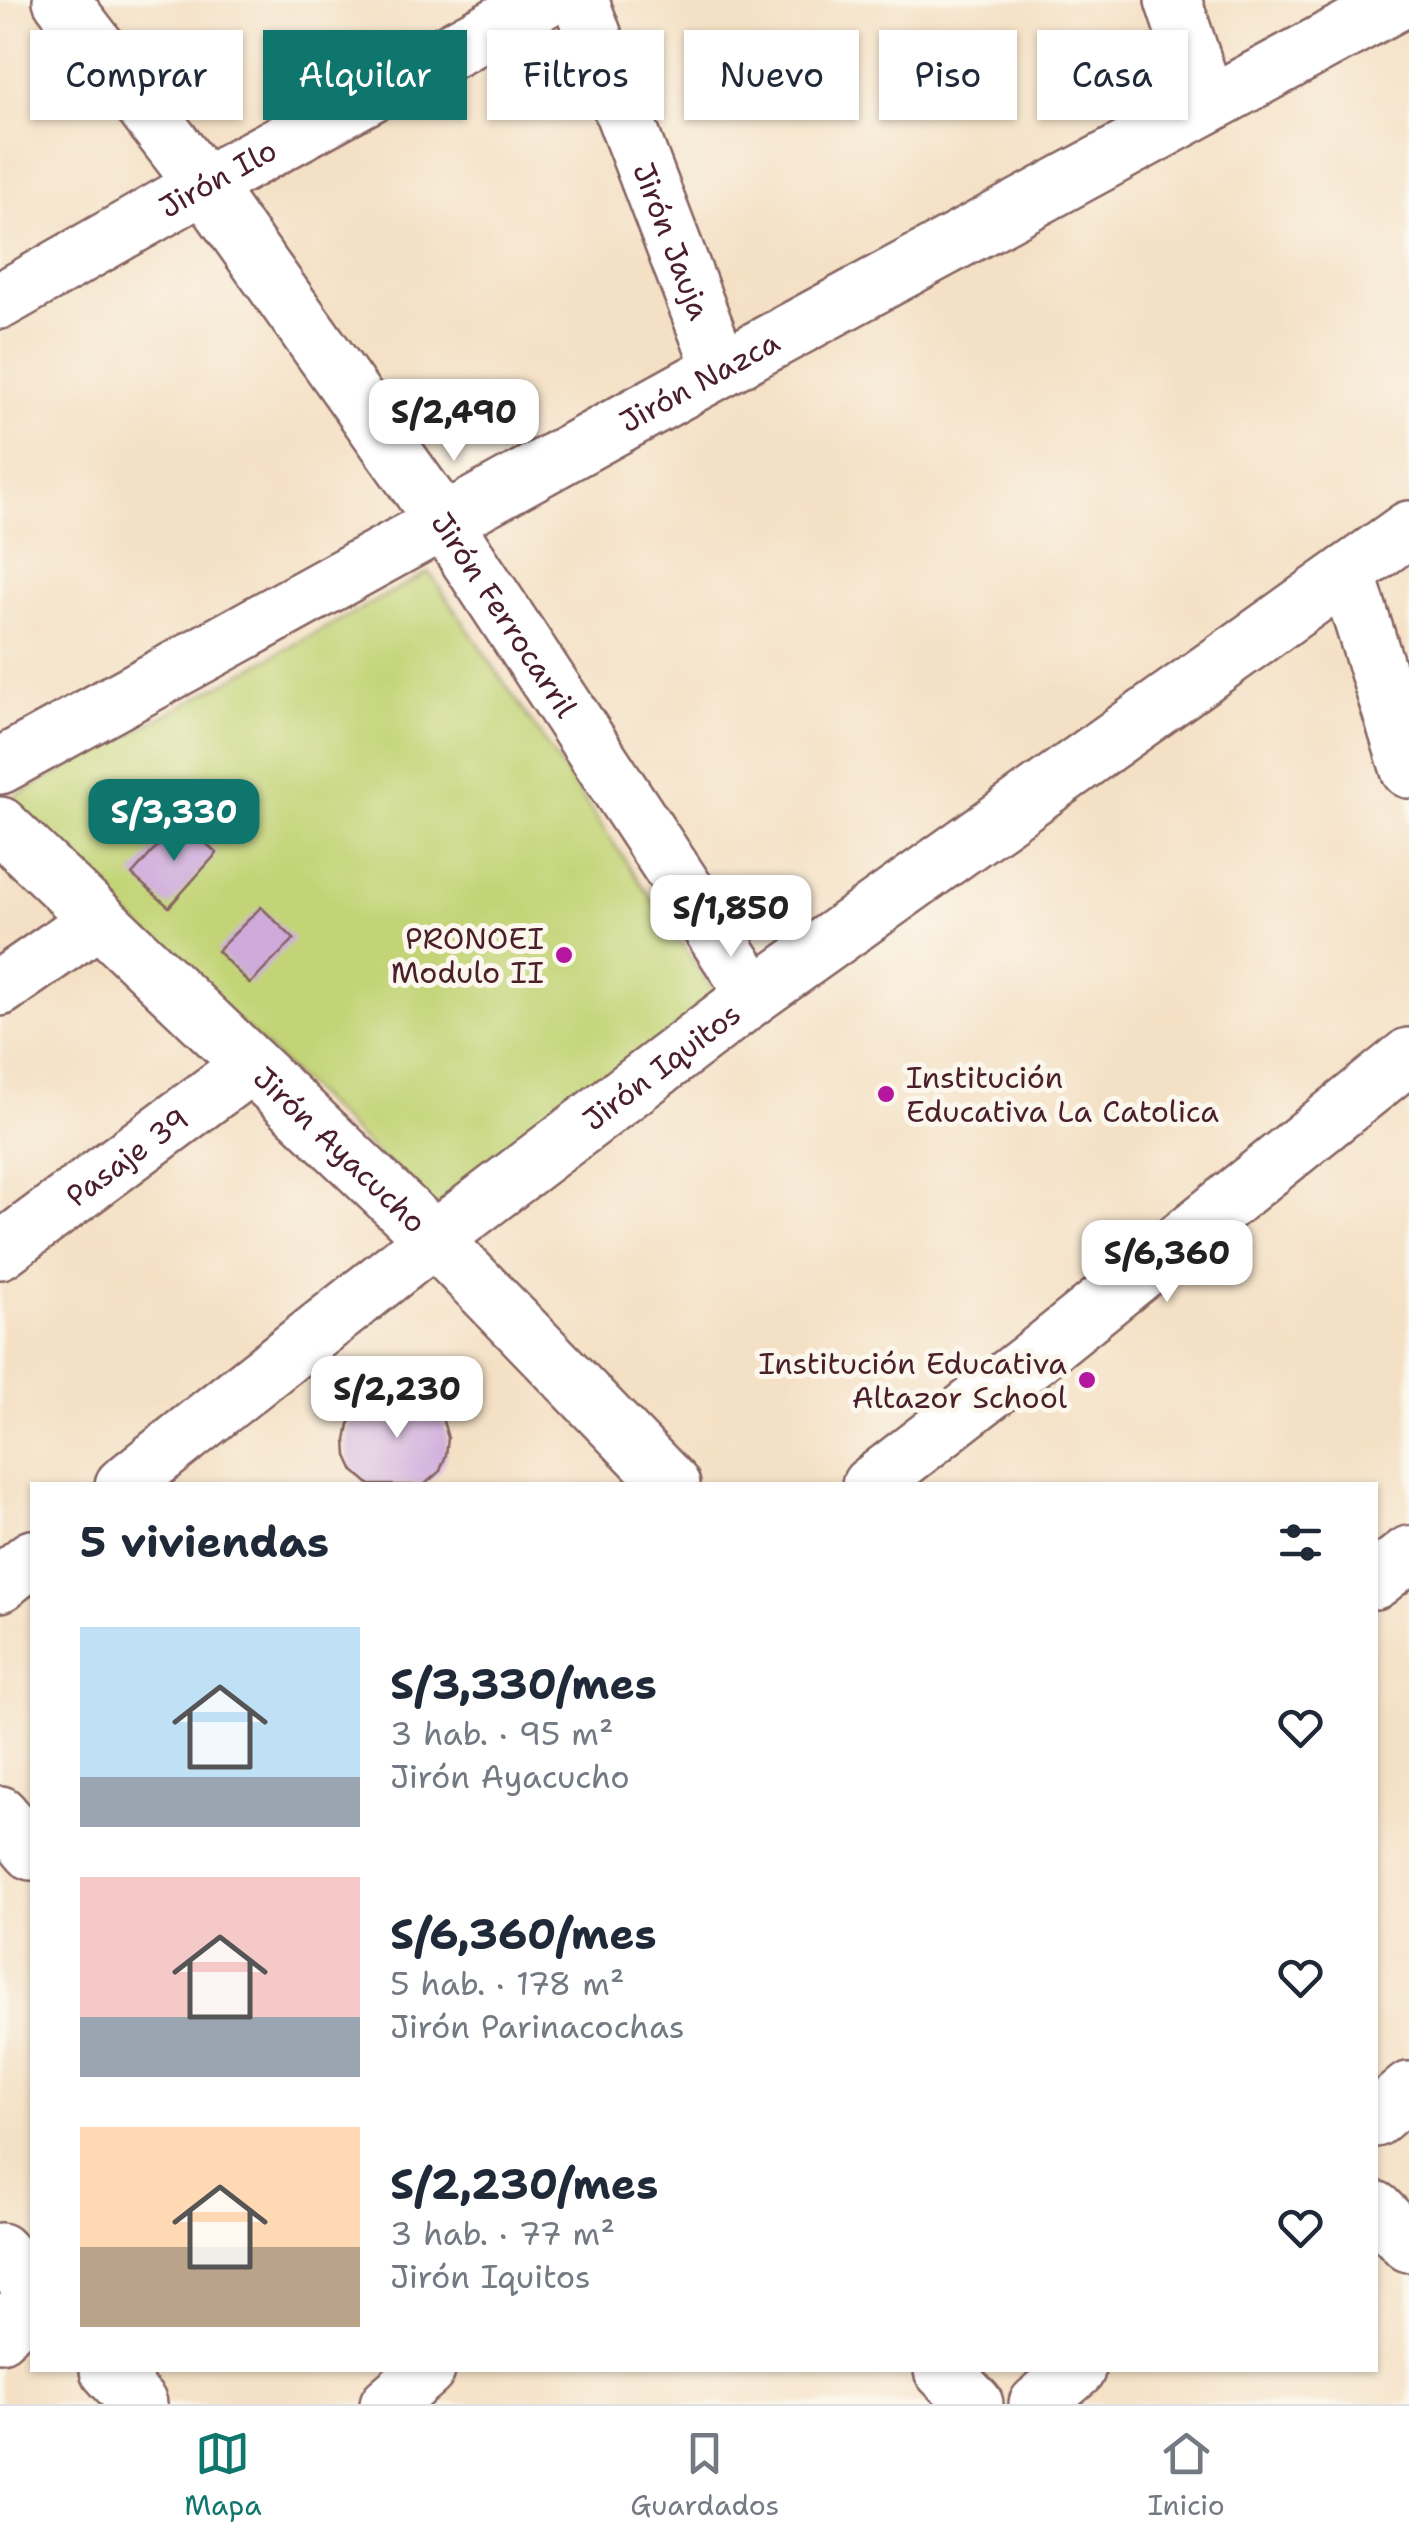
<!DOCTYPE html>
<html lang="es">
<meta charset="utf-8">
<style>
body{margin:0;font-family:"Shantell Sans",sans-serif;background:#f2f2f3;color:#1f2937;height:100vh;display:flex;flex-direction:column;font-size:38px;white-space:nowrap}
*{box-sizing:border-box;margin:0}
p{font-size:32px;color:#747a83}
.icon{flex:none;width:55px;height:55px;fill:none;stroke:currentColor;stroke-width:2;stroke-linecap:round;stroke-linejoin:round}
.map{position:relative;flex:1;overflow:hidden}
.details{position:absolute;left:30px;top:1482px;width:1348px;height:890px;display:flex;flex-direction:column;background:#fff;border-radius:0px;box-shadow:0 2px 8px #0004}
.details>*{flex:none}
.top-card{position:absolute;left:30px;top:30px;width:1350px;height:90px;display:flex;gap:20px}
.price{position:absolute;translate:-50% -85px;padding:0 22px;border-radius:20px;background:#fff;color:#222;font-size:32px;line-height:65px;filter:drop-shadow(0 2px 5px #0008)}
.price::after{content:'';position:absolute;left:50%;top:60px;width:30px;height:22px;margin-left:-15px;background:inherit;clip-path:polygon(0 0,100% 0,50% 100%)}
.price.selected{background:#0f766e;color:#fff}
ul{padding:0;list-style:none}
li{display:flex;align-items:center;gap:30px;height:250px;padding:0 50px}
li span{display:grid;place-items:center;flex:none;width:280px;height:200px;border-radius:0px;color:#555}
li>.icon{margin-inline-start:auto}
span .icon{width:120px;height:120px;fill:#fffc;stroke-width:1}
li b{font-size:42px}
h2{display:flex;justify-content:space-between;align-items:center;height:120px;padding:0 50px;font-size:42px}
.tag{padding:0 35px;border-radius:0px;background:#fff;box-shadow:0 2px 8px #0004;font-size:35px;line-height:90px}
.tag.selected{background:#0f766e;color:#fff}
.tab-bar{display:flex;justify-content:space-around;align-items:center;height:140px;border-top:2px solid #e0e1e3;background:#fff;font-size:28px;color:#747a83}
.tab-bar a{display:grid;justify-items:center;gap:5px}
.tab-bar .selected{color:#0f766e}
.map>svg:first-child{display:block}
</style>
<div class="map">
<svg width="1409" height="2404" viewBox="0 0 1409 2404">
<rect width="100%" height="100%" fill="#fbf7ec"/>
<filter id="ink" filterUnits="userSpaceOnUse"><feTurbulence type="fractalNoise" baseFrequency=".01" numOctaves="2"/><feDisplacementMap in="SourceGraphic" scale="20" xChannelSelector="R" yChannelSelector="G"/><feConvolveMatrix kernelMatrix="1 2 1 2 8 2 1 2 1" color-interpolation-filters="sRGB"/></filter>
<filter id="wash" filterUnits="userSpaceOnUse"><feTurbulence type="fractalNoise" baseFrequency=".0048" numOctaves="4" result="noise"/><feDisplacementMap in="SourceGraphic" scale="40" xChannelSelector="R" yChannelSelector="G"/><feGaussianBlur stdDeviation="2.25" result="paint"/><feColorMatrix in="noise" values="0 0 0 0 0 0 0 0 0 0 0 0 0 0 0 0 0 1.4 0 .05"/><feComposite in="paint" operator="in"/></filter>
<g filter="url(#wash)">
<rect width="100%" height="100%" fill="#f4e0c4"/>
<path fill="#c3d477" stroke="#867a51" stroke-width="2.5" d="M429,572L718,997L436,1211L8,800Z"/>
<g id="blocks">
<g fill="#cfabdc">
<path d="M180,821L217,853L169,907L132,875Z"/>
<path d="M261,907L294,939L250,984L217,951Z"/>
<path d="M386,1392H404L420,1397L434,1407L443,1421L448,1438L446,1455L440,1471L424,1485H370L354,1471L347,1456L346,1440L349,1424L358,1410L370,1398Z"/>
</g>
</g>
</g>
<g filter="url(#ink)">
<use href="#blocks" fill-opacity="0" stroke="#866361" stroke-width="2.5"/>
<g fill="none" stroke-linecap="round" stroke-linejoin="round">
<g stroke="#866361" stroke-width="60">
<g id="minor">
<path id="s1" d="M61,0L204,185L443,521L755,995"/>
<path id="s2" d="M580,0L721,369"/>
<path d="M1173,0L1208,105"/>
<path id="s3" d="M0,301L204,185L544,0"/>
<path d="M1347,573L1409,770"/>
<path id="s4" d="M0,766L721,369L1402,0"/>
<path id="s5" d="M0,825L434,1239L672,1485"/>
<path d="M0,988L98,920"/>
<path id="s6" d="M0,1251L251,1065"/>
<path id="s7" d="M123,1485L434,1239L755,995L1409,529"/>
<path d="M870,1485L1039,1354L1409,1056"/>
<path d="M1375,1581L1409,1554"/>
<path d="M0,1584L32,1558"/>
<path d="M0,1814L32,1852"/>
<path d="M1375,2119L1409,2090"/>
<path d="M1375,2209L1409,2244"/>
<path d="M0,2251L32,2287"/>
<path d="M0,2334L32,2302"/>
<path d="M108,2370L139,2404"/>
<path d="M942,2370L975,2404"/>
<path d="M388,2404L427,2370"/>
<path d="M1037,2404L1077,2370"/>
</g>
</g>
<use href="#minor" stroke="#fff" stroke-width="55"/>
</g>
</g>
<g fill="#b5179e" stroke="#fbf7ec" stroke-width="4">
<circle cx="564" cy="955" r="10"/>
<circle cx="886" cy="1094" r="10"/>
<circle cx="1087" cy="1380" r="10"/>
</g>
<g text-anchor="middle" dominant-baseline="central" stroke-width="10" stroke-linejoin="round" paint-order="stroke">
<g font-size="30" fill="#4a1f2b" stroke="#fbf7ec">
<text stroke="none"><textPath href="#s3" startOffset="250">Jirón Ilo</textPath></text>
<text stroke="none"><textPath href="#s2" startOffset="258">Jirón Jauja</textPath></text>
<text stroke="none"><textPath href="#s4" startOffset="798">Jirón Nazca</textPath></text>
<text stroke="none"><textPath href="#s1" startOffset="758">Jirón Ferrocarril</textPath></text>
<text stroke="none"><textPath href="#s7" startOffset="682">Jirón Iquitos</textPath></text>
<text stroke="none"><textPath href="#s5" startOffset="470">Jirón Ayacucho</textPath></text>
<text stroke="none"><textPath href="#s6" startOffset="158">Pasaje 39</textPath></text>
</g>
<g font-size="30" fill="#4a1f2b" stroke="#fbf7ec" text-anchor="end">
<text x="544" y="938">PRONOEI<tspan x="544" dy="34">Modulo II</tspan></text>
<text x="906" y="1077" text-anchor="start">Institución<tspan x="906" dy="34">Educativa La Catolica</tspan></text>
<text x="1067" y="1363">Institución Educativa<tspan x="1067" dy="34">Altazor School</tspan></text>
</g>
</g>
</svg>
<b class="price" style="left:454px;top:464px">S/2,490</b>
<b class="price selected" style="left:174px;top:864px">S/3,330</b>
<b class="price" style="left:731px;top:960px">S/1,850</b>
<b class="price" style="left:1167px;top:1305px">S/6,360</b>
<b class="price" style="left:397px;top:1441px">S/2,230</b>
<div class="top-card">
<a class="tag">Comprar</a>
<a class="tag selected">Alquilar</a>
<a class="tag">Filtros</a>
<a class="tag">Nuevo</a>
<a class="tag">Piso</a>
<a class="tag">Casa</a>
</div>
<section class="details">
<h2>5 viviendas<svg class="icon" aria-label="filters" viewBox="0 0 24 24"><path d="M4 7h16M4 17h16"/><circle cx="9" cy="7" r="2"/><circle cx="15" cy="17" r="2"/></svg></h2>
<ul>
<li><span style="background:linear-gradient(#bfe0f5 75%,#9aa5b1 0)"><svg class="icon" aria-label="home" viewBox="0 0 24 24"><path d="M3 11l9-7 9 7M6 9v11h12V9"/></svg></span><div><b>S/3,330/mes</b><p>3 hab. · 95 m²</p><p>Jirón Ayacucho</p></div><svg class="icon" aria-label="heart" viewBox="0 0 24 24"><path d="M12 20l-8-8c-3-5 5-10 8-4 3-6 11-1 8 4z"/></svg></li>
<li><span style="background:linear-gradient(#f6c9c9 70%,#9aa5b1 0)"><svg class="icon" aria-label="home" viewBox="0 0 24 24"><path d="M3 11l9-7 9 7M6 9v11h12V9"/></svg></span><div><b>S/6,360/mes</b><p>5 hab. · 178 m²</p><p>Jirón Parinacochas</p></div><svg class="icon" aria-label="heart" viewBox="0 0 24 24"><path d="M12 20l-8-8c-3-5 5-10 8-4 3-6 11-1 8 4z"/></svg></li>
<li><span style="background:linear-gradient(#ffd9b3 60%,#b9a48a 0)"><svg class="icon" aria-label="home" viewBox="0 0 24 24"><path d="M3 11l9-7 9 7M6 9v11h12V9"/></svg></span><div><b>S/2,230/mes</b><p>3 hab. · 77 m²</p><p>Jirón Iquitos</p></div><svg class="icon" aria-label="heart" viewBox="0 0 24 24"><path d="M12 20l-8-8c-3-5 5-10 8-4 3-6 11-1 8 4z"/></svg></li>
</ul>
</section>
</div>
<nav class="tab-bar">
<a class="selected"><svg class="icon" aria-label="map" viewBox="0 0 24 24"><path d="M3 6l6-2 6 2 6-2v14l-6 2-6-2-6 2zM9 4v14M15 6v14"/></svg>Mapa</a>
<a><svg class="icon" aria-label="saved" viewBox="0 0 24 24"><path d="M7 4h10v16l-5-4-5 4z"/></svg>Guardados</a>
<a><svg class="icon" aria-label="home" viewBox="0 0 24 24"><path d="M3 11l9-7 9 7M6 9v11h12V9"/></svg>Inicio</a>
</nav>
